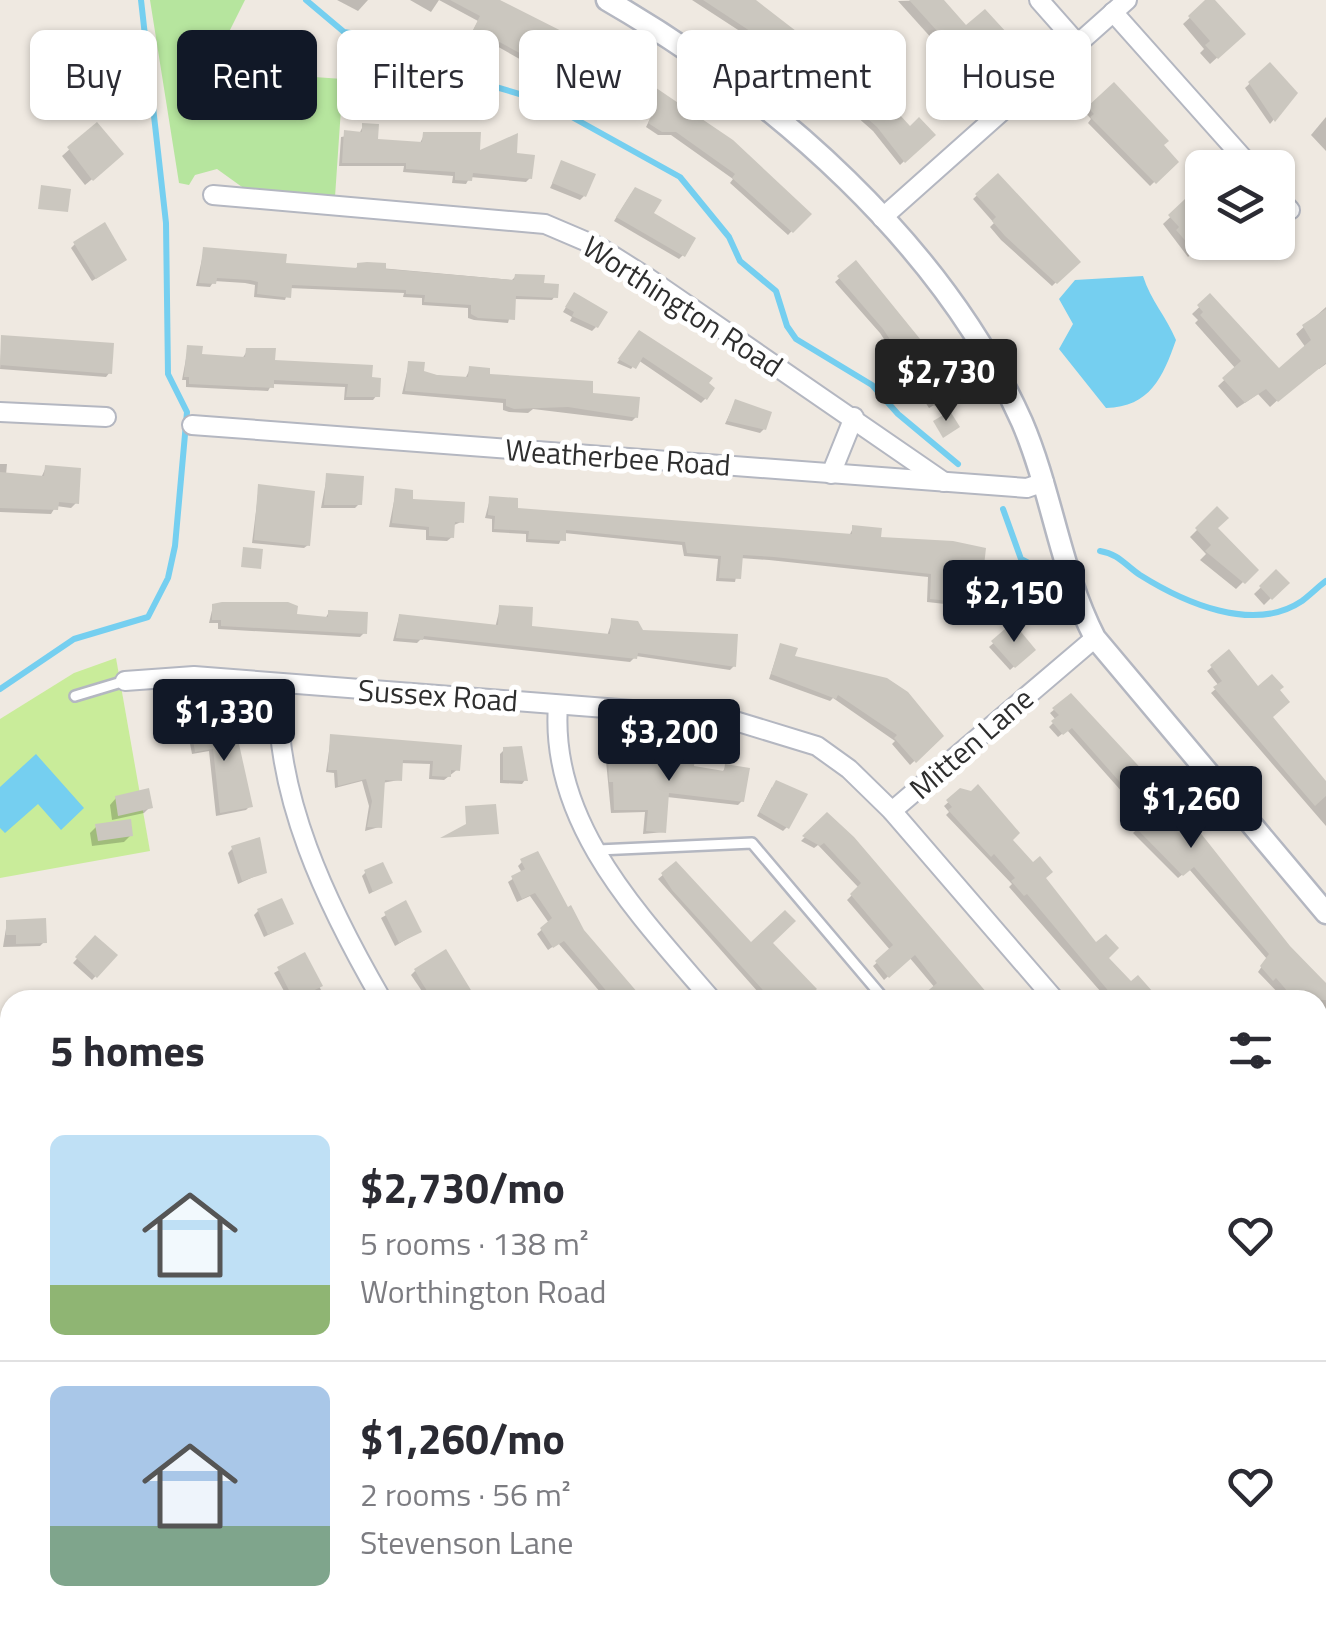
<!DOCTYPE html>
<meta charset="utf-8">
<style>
body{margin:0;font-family:"Titillium Web",sans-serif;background:#f7f7f7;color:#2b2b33;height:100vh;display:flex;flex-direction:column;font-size:38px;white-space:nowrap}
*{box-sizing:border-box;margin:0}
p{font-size:32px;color:#7c7c81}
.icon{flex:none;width:55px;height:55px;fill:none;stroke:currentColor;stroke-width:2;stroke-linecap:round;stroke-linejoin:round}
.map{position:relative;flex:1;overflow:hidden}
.sheet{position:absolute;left:0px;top:990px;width:1328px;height:642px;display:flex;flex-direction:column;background:#fff;border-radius:30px 30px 0 0;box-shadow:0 2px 8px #0004}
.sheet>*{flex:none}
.guide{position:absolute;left:30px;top:30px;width:1268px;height:90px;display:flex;gap:20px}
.fabs{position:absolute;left:1185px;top:150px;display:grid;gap:20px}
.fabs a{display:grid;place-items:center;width:110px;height:110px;border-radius:15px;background:#fff;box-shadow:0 2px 8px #0004;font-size:50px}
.price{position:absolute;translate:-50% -85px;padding:0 22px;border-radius:10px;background:#111827;color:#fff;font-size:32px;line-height:65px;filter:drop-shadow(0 2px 5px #0008)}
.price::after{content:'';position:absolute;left:50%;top:60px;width:30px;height:22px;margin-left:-15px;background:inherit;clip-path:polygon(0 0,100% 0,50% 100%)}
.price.selected{background:#222;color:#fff}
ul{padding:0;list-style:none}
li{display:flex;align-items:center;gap:30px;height:250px;padding:0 50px}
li+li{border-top:2px solid #e1e1e2}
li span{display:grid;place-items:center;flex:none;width:280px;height:200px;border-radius:15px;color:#555}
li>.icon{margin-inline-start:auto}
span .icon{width:120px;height:120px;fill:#fffc;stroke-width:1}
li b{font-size:42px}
h2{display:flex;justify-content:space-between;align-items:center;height:120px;padding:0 50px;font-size:42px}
.chip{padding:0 35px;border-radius:15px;background:#fff;box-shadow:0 2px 8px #0004;font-size:35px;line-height:90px}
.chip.selected{background:#111827;color:#fff}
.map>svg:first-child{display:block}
</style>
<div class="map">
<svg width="1326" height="1631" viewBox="0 0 1326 1631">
<rect width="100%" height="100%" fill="#efe9e1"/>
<path fill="#b6e59e" d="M150,0H245L230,30L283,62L285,75L343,79L335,197L249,192L217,169L195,175L189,185L179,183Z"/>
<path fill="#c9ec9a" d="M116,658L150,851L0,878V719L74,673Z"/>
<g fill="#75cff0">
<path d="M1143,276C1151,301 1166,316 1176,340C1163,377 1150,407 1106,408L1059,349L1073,324L1059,299L1075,280Z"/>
<path d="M36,754L84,808L61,830L38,804L5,833L0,828V787Z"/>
</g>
<g fill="#0003">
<path d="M337,0H368L358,11Z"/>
<path d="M410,0H495L808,214L788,235L730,183L733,179L671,135H658L646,127L651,117L542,52L532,66L486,40L478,51L466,44L478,21L439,0L431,12Z"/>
<path d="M692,0H752L874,91L910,130L932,135L900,165L873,131L839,101L833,106L752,39Z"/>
<path d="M941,0L1003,68L979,91L898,1Z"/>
<path d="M1209,0L1243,34L1210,64L1200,53L1204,49L1183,24Z"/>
<path d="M1270,65L1295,94L1270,124L1245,88Z"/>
<path d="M1114,86L1175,162L1150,186L1088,123L1091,119L1085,112Z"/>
<path d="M1326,117V151L1311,135Z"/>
<path d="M97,125L114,161L85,185L62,156Z"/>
<path d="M363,126L375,141L419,145L424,135L477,154L514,155L530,178L526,182L470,177L466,184L452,183L453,176L403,172L404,166H339L341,137L359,134Z"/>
<path d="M562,163L584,196L580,200L550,188Z"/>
<path d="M998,176L1077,262L1052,286L1001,240L990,227L994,223L973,199Z"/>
<path d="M1199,190L1204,242L1188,257L1163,224Z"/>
<path d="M631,194L683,255L679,259L614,221Z"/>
<path d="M75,244L120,263L92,281L71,248Z"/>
<path d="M204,250L283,265L353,271L358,266L512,280L516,276L542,285L555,296L552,300L514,299L508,323L474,320L468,318V308L422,305V298L403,297L404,293L289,288L285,300L254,297L255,285L245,283L214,281L210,287L196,286Z"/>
<path d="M855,264L948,397L929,408L880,333L835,282Z"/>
<path d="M1210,297L1279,372L1306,348L1296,334L1326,307V364L1319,369L1316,365L1270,407L1258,394L1237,408L1218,386L1236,369L1195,323L1198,320L1192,314Z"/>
<path d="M571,299L596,327L592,331L570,321L572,317L563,312Z"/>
<path d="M2,337L110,372L106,377L0,369Z"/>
<path d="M635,337L712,388L705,399L701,403L638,360L631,369L617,363Z"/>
<path d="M188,348L200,356L242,359L247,351L273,362L369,380L377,395L373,400H344L345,387L272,384L268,391L186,387V380H182Z"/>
<path d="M409,363L421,373L465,379L470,369L636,417L632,421L533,409L528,413L509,412L503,410V403L402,394Z"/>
<path d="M735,402L764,429L760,433L725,424Z"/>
<path d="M0,464H7L6,475L41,478L46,467L76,503L71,508L56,506L51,514L0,512Z"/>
<path d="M327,476L359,504L355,508H321Z"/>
<path d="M259,487L308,545L304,548L252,543Z"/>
<path d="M396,491L461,522L452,526V537L447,541L426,540V530L389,527Z"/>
<path d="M490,499L515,510L849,536L853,528L878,540L981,564L969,583L963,606L927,602L928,577L769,560L740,558L735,582L716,581L718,559L684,556L682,545L564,533L559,544L526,542V534L492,532V519L485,518Z"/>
<path d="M1217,510L1215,528L1255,570L1236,589L1200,560L1206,554L1190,537Z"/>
<path d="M1276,573L1286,583L1264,605L1254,594Z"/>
<path d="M213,606L325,619L329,612L364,633L360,637L218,629V623H209Z"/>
<path d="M500,608L529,629L607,636L612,621L734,666L730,670L636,656L630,662L421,639L417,643L393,641L399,617L495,628Z"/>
<path d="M1013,626L1033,649L1010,670L989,647Z"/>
<path d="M780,646L792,657L941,736L910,765L892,744L895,741L833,698L830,701L769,679Z"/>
<path d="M1229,653L1270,717L1326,784V826L1211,693L1219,686L1207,671Z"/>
<path d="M1071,696L1326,991V1030L1318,1034V1000H1285L1258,972L1267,959L1189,869L1178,878L1133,833L1147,820L1067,730L1058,737L1049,727L1056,720L1050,713Z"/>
<path d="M191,724L213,732L250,806L246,810L216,816L209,751L192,754L187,728Z"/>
<path d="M331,737L459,748L458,769L444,780L429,779L430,764L400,763L399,780L382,783L379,827L365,831L369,806L362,781L335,788L334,773L326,772Z"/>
<path d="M504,750L525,780L522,784L500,783V754Z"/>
<path d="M609,758L722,773L726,766L742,801L738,805L667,797L664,832L643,834L645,812L611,813L606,761Z"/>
<path d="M772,787L787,827L783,831L757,816Z"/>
<path d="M961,791L1043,878L1105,958L1131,984L1156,1000H1108L1009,887L1012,884L946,815L949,812L944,806Z"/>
<path d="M116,798L150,807L144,813L112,820L110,805Z"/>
<path d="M827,815L989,1000H955L941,995L909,957L884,980L873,966L891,951L847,900L859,888L818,845L814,848L801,841Z"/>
<path d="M96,827L131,835L124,842L92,846L90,833Z"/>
<path d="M232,849L264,872L238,884L228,853Z"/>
<path d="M522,862L582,931L641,1000H607L558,943L548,950L537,934L549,923L530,896L517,902L508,882L522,873L518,866Z"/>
<path d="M676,864L750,946L769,943L804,1000H765L658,879Z"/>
<path d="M366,872L390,883L369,894L362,876Z"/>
<path d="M405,904L417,933L395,946L381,918Z"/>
<path d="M258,911L288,925L264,937L254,915Z"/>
<path d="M7,922L44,942L40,946L3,947Z"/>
<path d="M95,939L114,956L92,980L73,963Z"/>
<path d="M304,956L326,1000H289L274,973Z"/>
<path d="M415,971L468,989L477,1000H428L411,975Z"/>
<path d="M1318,1197L1326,1207V1228L1318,1235Z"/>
<path d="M10,1285V1324L6,1326L0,1315V1291Z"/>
<path d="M1318,1378L1326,1388V1430L1318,1422Z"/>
<path d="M1319,1566L1326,1574V1627L1318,1617Z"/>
<path d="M122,1622L123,1631H97L104,1623Z"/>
<path d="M228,1622H257L259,1631H231Z"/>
<path d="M762,1622H786L776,1631H769Z"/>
<path d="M803,1622H840L848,1631H810Z"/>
<path d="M961,1622H1015L1023,1631H968Z"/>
<path d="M1120,1622H1153L1160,1631H1127Z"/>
</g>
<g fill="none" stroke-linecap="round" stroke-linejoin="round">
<g stroke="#75cff0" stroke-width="6">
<path d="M306,0L344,32L405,42L472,80L543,101L680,177L729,237L740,261L776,291L787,326L796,339L872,385L898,414L958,464"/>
<path d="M1003,509L1021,559L1050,574"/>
<path d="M1100,551C1119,554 1125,565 1140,575C1183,602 1253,634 1302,601C1310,595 1318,587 1326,581"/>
<path d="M0,689L74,639L148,617L168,578L175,546L187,412L168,374L166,223L141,0"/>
</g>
</g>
<g fill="#cbc7bf">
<path d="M450,0H500L603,52L733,140L812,214L793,233L732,178L735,174L676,132H662L648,123L653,112L608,82L546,48L538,63L490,37L484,48L468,40L480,16Z"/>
<path d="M703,0H756L840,65L847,57L881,88L878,91L910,126L919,117L936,135L905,163L877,127L844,98L839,104L756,35Z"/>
<path d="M909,0H944L966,25L985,9L1007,33L991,50L1007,68L987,86Z"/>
<path d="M1205,0H1215L1246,34L1218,59L1205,45L1210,41L1188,16Z"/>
<path d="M1270,62L1298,93L1275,122L1248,82Z"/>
<path d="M1114,82L1169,141L1164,145L1179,162L1156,184L1090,117L1094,114L1087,107Z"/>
<path d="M97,122L124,154L93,181L67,147Z"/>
<path d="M362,123L379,124L378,139L422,142L423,132H481L480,150L518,133L517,153L535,155L532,179L473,173L472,181L455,180V172L406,169V163H342L344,130L362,132Z"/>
<path d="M561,160L596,174L586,197L552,183Z"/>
<path d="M998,173L1081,262L1057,284L1005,236L992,221L996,217L975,194Z"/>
<path d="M1202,183V260L1176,230L1179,227L1168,215Z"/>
<path d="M41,185L71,189L68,212L38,209Z"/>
<path d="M635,187L662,200L654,213L696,238L685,257L616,217Z"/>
<path d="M105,222L127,260L96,279L73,242Z"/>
<path d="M203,247L287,254L286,263L357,268V263L367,262L386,263V269L514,280L515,274L545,275L544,283L559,284L558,298L516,296L515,320L478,318L471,314V305L424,302L425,295L406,294V290L292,285L291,298L257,294L258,282L250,280L217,278L216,284L199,283Z"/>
<path d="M856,260L933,355L955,393L934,406L883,329L837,276Z"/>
<path d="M574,292L608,312L598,328L572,316L574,312L565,307Z"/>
<path d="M1210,293L1279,368L1311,340L1302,325L1326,309V363L1278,402L1266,389L1245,403L1222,378L1241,361L1200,315L1203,312L1197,305Z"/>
<path d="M639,330L713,378L709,383L715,388L707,400L643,357L636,369L618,359Z"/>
<path d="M1,335L114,343L112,374L0,365Z"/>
<path d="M187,345L203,346L202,354L245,357L246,348H276L275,360L373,365L372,377L381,378L380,397H346L348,384L274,380V388L189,384V377H184Z"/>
<path d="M408,361L425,362L424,371L437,375L468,377L469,366L490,368V374L593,381V393L640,397L638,418L568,407L514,409L506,406V399L405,391Z"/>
<path d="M735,399L772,412L766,430L727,421Z"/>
<path d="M950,411L960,427L943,438L933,421Z"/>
<path d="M45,465L81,468L79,504L59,502L58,510L0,508V472L44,476Z"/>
<path d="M326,473L364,476L362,505H324Z"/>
<path d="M258,484L315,491L310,546L254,540Z"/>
<path d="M395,488L413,490V499L465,502L464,523L455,522L454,538L429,536V527L392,523Z"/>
<path d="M489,496L518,498V508L852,534V525L882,528L881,537L953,541L986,548L984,566L978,565L976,580L972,579L969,603L930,599L931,574L774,557L743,555L741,579L719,578L721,556L687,553L685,542L566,530V541L528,539L529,531L494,529L495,516L488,515Z"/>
<path d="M1217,506L1229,518L1218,528L1259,570L1245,584L1205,551L1211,545L1195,528Z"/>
<path d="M243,547L263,549L261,569L241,567Z"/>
<path d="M1276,569L1290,583L1272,600L1259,586Z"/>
<path d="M222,602H288L298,606L297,614L328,617V610L368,612L367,634L221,626V620H212V604Z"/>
<path d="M499,605L533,607L532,626L610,634L611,618L638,621L643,630L738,634L736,667L638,653L637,659L424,636L423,640L396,638L399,614L498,625Z"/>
<path d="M1013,622L1036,650L1015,668L991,641Z"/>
<path d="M780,643L798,648L795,656L887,678L908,692L944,736L916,763L894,738L897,735L838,695L836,699L771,674Z"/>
<path d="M1229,649L1258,686L1272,674L1284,687L1280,690L1290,702L1273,717L1326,781V796L1315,806L1213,687L1222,681L1210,665Z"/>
<path d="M1071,693L1199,831L1290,946L1326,983V1000H1295L1276,978L1273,981L1260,966L1269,954L1194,867L1183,876L1135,827L1149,815L1072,728L1063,735L1051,721L1059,715L1052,708Z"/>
<path d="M213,718L215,729L235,726L253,807L220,813L213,749L195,752L190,722Z"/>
<path d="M330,734L462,745L460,771L451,770V777L432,776L433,761L403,760L402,781L385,780L382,828L367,827L372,801L366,779L338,786L337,770H328Z"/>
<path d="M522,746L528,781L503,780V747Z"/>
<path d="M637,754L695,759L694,766L724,771L725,764L750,768L744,802L669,793L666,833L646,831L648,810H614L613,782H609L608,755Z"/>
<path d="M776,780L808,794L789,829L759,812Z"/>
<path d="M978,784L1020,833L1013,840L1033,862L1040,856L1053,872L1046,878L1096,942L1106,934L1119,948L1109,958L1131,981L1138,975L1160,1000H1116L1027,894L1024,896L1011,881L1015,878L994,854L991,857L948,810L952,807L946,800L960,788L971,791Z"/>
<path d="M149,788L153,808L118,816L115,796Z"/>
<path d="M496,804L499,834L440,838L466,824L465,806Z"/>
<path d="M827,812L854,837L993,1000H917L937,983L915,955L889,978L875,961L893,945L850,894L861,883L824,843L820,846L802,836Z"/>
<path d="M131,819L133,836L98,841L95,824Z"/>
<path d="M260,837L267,873L242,881L231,846Z"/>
<path d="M538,851L568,907L571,905L584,930L644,1000H614L564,941L553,948L540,928L552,918L535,893L522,899L511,876L525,869L520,859Z"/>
<path d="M676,861L751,942L785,910L796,921L773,943L817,989L804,1000H772L672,890L661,873Z"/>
<path d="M383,862L393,883L373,892L364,870Z"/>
<path d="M282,898L294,924L268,935L257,909Z"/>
<path d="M406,900L422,932L399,943L384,912Z"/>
<path d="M46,918L47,943L16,944V935H6V920Z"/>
<path d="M95,935L118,955L97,978L75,957Z"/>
<path d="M446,949L477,1000H433L422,983L414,969Z"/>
<path d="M305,952L323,986L294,1000L277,967Z"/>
</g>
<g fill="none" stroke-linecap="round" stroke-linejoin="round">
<g stroke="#b4b7c1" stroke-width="14">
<g id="service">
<path d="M75,696L125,681"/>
<path d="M598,850L752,843L885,1000"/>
<path d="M0,1181L10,1192"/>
<path d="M177,1622L179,1631"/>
</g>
</g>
<g stroke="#b4b7c1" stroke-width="22">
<g id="minor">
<path d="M1039,0L1077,43"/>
<path d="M1113,12L1252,168"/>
<path d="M213,195L545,224L599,247L648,278L944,482"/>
<path d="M1278,197L1290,210"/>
<path d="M882,218L1127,0"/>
<path d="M0,412L106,417"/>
<path d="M192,425L1027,488L1044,482"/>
<path d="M831,474L854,417"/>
<path d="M125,681L194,676L722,717L817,746L849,769L892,811L1055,1000"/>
<path d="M279,683C272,793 328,907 382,1000"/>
<path d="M558,705C549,824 640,916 712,1000"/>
<path d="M892,811L1095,638"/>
<path d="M0,1049L10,1041"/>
<path d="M1318,1274L1326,1267"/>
<path d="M1318,1306L1326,1316"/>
<path d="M0,1506L10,1568"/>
<path d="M19,1622L20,1631"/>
<path d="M321,1622L324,1631"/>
<path d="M597,1622L601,1631"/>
<path d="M905,1622L912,1631"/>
<path d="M1249,1622L1256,1631"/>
</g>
</g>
<g stroke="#b4b7c1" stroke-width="25">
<path id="tertiary" d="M607,0C773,96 942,243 1022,422C1052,492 1060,570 1095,638L1326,913"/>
</g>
<use href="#service" stroke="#fff" stroke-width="9"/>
<use href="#minor" stroke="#fff" stroke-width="18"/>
<use href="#tertiary" stroke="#fff" stroke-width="20"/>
</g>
<g text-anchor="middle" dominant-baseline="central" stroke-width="10" stroke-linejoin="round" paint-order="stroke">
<g font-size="30" fill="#2e2e2e" stroke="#fff">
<text transform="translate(683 306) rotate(33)">Worthington Road</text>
<text transform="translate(618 457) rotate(4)">Weatherbee Road</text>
<text transform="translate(438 695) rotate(4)">Sussex Road</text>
<text transform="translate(971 743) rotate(-41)">Mitten Lane</text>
</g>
</g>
</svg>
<div class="fabs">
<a><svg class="icon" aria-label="layers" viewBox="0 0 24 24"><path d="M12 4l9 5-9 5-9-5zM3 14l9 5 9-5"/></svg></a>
</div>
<b class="price selected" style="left:946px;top:424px">$2,730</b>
<b class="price" style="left:1014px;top:645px">$2,150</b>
<b class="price" style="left:224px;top:764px">$1,330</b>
<b class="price" style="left:669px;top:784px">$3,200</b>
<b class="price" style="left:1191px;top:851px">$1,260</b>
<div class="guide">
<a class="chip">Buy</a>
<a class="chip selected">Rent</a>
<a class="chip">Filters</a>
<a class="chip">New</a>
<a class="chip">Apartment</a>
<a class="chip">House</a>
</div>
<section class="sheet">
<h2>5 homes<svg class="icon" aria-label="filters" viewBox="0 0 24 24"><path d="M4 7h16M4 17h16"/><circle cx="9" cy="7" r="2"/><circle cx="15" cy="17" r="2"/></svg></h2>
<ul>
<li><span style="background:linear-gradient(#bfe0f5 75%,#8fb573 0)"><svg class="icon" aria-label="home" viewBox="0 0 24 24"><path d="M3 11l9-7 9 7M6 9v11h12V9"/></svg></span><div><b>$2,730/mo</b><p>5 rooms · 138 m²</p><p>Worthington Road</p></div><svg class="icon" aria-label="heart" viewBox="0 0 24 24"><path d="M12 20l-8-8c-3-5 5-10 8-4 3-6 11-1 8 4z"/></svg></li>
<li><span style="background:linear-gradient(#a9c7e8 70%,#7fa58c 0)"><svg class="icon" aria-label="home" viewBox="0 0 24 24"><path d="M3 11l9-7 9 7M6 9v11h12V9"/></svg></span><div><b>$1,260/mo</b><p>2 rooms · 56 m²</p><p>Stevenson Lane</p></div><svg class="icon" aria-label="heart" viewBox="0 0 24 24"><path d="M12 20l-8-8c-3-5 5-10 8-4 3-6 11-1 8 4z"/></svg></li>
</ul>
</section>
</div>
